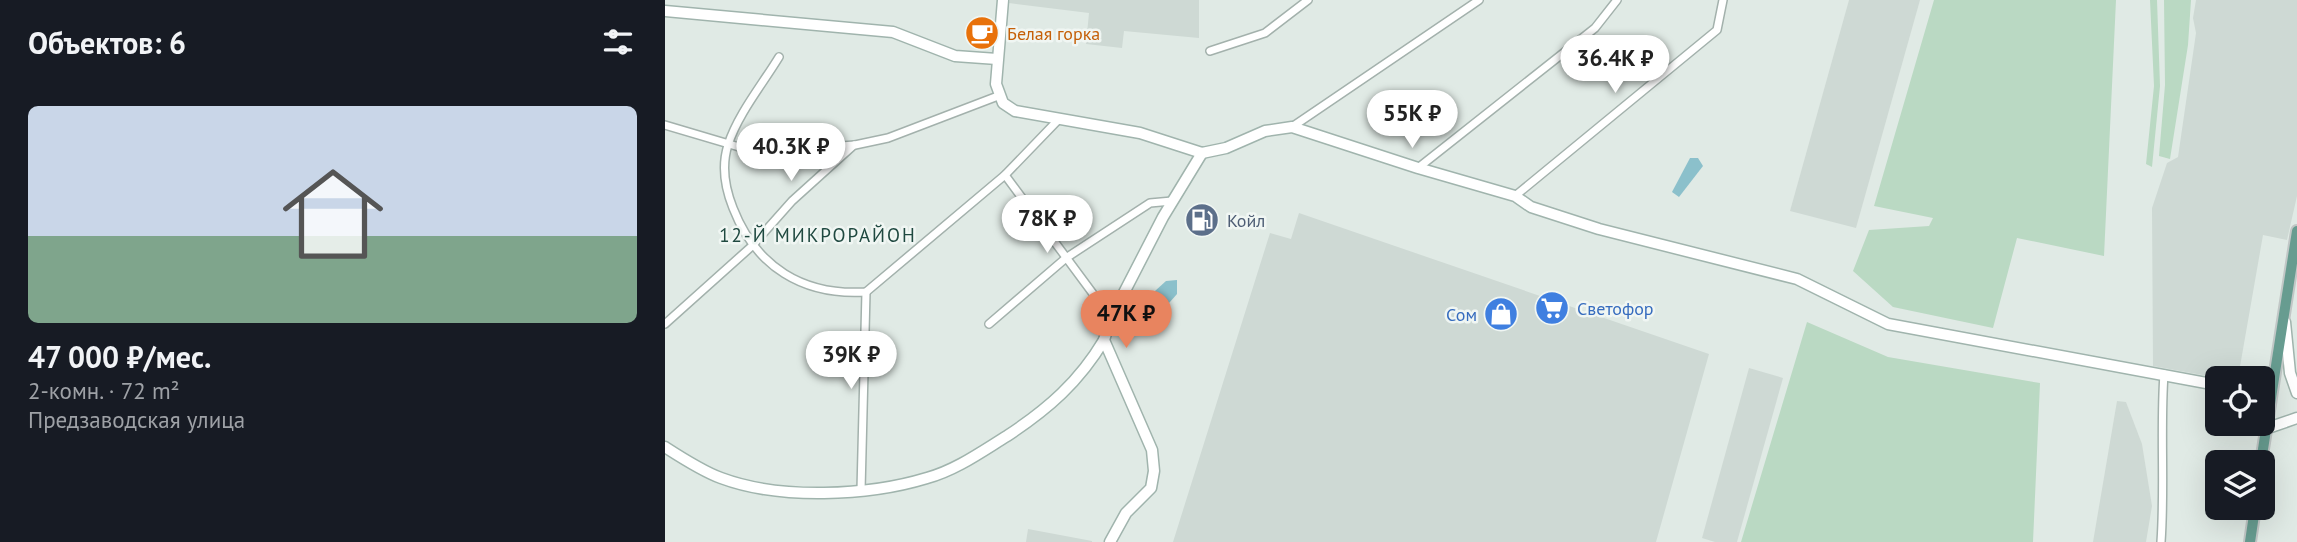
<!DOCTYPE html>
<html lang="ru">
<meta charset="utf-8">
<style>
body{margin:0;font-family:"PT Sans",sans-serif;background:#242831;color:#f1f3f6;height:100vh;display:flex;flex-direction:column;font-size:26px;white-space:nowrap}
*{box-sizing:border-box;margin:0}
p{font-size:23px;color:#9ea1a6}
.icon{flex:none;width:38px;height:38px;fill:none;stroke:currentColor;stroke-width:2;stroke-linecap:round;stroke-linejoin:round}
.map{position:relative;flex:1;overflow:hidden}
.sheet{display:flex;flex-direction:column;background:#171b24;width:665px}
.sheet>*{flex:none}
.controls{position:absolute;left:1540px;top:366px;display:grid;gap:14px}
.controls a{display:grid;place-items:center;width:70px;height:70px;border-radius:10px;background:#171b24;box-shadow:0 7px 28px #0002;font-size:35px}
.price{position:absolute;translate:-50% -60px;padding:0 16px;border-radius:24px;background:#fff;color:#222;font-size:23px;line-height:46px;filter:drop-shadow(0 2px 4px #0008)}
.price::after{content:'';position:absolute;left:50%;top:42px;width:21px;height:16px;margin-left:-10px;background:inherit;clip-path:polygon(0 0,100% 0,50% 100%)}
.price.active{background:#e8845f;color:#111}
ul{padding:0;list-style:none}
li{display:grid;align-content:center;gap:14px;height:371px;padding:0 28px}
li+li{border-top:2px solid #363941}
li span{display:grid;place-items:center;height:217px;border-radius:10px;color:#555}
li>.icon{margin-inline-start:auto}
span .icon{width:126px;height:126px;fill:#fffc;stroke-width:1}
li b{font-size:30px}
h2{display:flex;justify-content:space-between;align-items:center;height:84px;padding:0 28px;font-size:30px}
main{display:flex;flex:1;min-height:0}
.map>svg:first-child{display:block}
</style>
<main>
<section class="sheet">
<h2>Объектов: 6<svg class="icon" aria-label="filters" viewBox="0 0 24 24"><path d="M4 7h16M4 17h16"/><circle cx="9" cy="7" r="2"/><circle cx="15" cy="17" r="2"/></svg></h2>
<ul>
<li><span style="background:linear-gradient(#c9d6e8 60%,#7fa58c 0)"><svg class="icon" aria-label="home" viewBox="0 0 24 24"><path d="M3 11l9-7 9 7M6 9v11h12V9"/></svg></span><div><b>47 000 ₽/мес.</b><p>2-комн. · 72 m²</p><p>Предзаводская улица</p></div></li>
</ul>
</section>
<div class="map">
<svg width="1632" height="542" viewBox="0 0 1632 542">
<rect width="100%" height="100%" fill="#e0eae5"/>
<g fill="#ced9d4">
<path d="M345,0H534V38L459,31L457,48L421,44L424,13L344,3Z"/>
<path d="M1184,0H1255L1191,228L1125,211Z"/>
<path d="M1531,0H1632V196L1622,240L1598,235L1573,378H1554L1488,366L1487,208L1502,163L1513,157L1531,33L1528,18Z"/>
<path d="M634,213L1044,354L991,542H508L605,233L626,239Z"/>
<path d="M1084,368L1118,378L1072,542H1050L1037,538Z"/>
<path d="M1452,401L1461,402L1477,444L1487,506L1481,542H1428Z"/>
<path d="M363,529L427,541V542H361Z"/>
</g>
<g fill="#bad9c3">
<path d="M1269,0H1451L1439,256L1352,238L1328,328L1228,307L1188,271L1204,230L1264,226L1268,218L1209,206Z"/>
<path d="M1485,0H1492L1495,86L1487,167L1481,164L1489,86Z"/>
<path d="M1499,0H1526L1523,45L1505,159L1494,156L1500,85Z"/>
<path d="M1142,322L1223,357L1375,383L1368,542H1076Z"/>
</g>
<g fill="#8bc0cb">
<path d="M1025,158H1033L1038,166L1014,197L1007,192Z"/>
<path d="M512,280V294L497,311L487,314L479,301L501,281Z"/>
</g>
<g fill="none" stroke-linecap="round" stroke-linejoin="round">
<g stroke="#a3b1ac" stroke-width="10">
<g id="street">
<path d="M545,51L600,33L643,0"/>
<path d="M114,57C97,85 73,114 63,145C56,167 60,188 68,208C91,267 138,296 201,292L340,175L395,118"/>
<path d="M0,125L91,152L190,145L223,138L333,96"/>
<path d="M627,127L814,0"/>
<path d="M753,168L930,28L952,0"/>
<path d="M340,175L446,318"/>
<path d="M850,196L1052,30L1058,0"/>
<path d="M0,324L87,246L127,201L189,145"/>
<path d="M324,324L401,258L485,203L507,201"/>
<path d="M196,490L201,292"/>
<path d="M1496,542C1500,486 1495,430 1499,374"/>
</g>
</g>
<g stroke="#a0b4ad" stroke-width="13">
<g id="secondary">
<path d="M338,0L331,84L338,103L350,111L475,133L537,153"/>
<path d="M0,11L228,32L290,56L332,59"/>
<path d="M537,153L561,148L600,131L627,127L753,168L850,196L866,207L934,229L1132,279L1223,324L1552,385"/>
<path d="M1620,322L1625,373L1632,393"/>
<path d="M1600,429L1632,418"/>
<path d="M0,447C17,458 37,471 56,478C115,500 203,496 262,478C291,470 316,452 342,436C383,409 414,382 439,340"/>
<path d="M445,542L461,513L486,488L489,471L487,450L439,340L446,318L498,217L537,153"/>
</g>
</g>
<g stroke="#c1c7c6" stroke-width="14">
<g id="primary">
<path d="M1596,462L1632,231"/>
<path d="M1585,542L1590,508"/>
</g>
</g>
<use href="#street" stroke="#fff" stroke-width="7"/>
<use href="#secondary" stroke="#fff" stroke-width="10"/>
<use href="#primary" stroke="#679c90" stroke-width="10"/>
</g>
<defs>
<g id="cafe-disc" transform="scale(1.75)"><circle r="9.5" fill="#e8710a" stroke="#f0f6f3"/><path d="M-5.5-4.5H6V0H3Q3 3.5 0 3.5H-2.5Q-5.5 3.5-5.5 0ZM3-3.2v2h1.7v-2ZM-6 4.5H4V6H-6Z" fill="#fff"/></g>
<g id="fuel-disc" transform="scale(1.75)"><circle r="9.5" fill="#5c6f8a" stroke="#f0f6f3"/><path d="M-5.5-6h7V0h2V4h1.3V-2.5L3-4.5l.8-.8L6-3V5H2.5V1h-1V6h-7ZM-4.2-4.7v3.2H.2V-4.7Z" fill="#fff"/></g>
<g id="supermarket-disc" transform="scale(1.75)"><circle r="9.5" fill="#3f7fe0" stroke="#f0f6f3"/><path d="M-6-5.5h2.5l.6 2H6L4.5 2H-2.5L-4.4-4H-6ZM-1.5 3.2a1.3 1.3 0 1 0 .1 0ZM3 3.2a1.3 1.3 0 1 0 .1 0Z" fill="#fff"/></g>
<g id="shop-disc" transform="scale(1.75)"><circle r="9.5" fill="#3f7fe0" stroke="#f0f6f3"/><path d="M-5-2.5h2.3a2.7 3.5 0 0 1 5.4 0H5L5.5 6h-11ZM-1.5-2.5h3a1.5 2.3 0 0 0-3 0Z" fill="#fff"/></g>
</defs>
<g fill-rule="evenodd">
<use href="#cafe-disc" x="317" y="33"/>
<use href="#fuel-disc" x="537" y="220"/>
<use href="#supermarket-disc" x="887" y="308"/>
<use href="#shop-disc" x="836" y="314"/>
</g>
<g text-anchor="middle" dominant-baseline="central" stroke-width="5" stroke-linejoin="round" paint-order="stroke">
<g font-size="18" fill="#c56008" stroke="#f0f6f3" text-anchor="start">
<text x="342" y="33">Белая горка</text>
</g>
<g font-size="18" fill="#4e5e75" stroke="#f0f6f3" text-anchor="start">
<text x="562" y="220">Койл</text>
</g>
<g font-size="18" fill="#366cbe" stroke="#f0f6f3" text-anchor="start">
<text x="912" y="308">Светофор</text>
<text x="812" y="314" text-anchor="end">Сом</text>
</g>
<g font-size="19" letter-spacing="2" fill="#1f4940" stroke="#f0f6f3">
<text x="153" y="235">12-Й МИКРОРАЙОН</text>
</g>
</g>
</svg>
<div class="controls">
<a><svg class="icon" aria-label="locate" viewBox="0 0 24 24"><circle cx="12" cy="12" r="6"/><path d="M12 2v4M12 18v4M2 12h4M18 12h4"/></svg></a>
<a><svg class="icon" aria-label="layers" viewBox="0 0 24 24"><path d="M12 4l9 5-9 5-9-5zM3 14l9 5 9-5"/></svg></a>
</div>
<b class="price" style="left:950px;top:95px">36.4K ₽</b>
<b class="price" style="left:747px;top:150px">55K ₽</b>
<b class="price" style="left:126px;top:183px">40.3K ₽</b>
<b class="price" style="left:382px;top:255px">78K ₽</b>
<b class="price active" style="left:461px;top:350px">47K ₽</b>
<b class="price" style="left:186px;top:391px">39K ₽</b>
</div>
</main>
